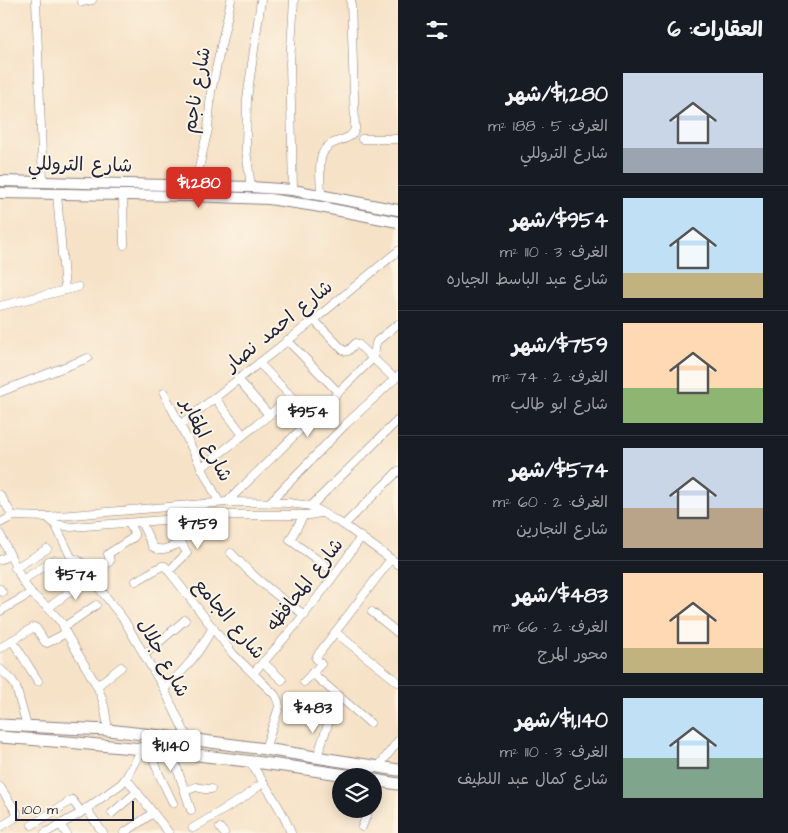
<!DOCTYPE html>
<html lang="ar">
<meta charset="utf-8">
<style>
body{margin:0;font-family:"Architects Daughter","Playpen Sans Arabic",sans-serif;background:#20242c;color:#f1f3f6;direction:rtl;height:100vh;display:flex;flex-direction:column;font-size:19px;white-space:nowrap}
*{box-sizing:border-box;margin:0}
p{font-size:16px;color:#9ea1a6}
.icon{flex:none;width:28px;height:28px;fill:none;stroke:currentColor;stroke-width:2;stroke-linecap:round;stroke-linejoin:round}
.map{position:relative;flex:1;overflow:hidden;direction:ltr}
.sheet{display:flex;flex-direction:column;background:#171b24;width:390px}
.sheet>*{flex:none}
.fabs{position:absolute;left:332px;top:768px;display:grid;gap:10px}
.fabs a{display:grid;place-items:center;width:50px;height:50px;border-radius:50%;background:#171b24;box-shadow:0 2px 12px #0003;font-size:25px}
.scale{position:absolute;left:15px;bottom:12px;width:119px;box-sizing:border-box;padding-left:5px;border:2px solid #22223b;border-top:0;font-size:14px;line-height:18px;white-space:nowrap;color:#22223b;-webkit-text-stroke:4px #fcf5e5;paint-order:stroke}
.price{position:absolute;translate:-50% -42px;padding:0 11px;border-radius:5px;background:#fff;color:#222;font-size:16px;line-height:32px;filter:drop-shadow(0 1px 2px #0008)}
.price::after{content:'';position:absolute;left:50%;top:30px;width:15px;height:11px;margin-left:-8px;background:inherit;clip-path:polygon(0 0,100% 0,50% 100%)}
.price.on{background:#d93025;color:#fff}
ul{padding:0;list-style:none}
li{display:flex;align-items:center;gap:15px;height:125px;padding:0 25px}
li+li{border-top:1px solid #363941}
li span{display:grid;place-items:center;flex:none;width:140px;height:100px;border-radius:0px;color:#555}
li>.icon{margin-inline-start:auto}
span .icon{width:60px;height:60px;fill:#fffc;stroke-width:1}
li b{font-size:21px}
h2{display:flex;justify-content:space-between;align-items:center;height:60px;padding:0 25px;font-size:21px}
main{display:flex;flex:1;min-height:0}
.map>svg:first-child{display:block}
</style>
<main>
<section class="sheet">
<h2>العقارات: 6<svg class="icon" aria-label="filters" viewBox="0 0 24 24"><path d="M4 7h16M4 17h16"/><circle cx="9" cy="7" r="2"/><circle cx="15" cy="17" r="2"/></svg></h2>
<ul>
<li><span style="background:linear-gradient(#c9d6e8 75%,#9aa5b1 0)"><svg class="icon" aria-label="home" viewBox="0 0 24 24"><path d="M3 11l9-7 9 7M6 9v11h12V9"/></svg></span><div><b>$1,280/شهر</b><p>الغرف: 5 · 188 m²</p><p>شارع التروللي</p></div></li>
<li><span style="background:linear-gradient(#bfe0f5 75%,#c2b280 0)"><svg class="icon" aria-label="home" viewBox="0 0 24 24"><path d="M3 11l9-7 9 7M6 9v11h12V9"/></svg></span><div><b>$954/شهر</b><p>الغرف: 3 · 110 m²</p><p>شارع عبد الباسط الجياره</p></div></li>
<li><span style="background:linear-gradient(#ffd9b3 65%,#8fb573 0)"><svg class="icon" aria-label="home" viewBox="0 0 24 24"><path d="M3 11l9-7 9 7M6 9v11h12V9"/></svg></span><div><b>$759/شهر</b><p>الغرف: 2 · 74 m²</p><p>شارع ابو طالب</p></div></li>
<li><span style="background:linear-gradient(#c9d6e8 60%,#b9a48a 0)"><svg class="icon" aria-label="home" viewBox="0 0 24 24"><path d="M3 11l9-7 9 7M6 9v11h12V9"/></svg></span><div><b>$574/شهر</b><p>الغرف: 2 · 60 m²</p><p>شارع النجارين</p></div></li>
<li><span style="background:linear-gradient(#ffd9b3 75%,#c2b280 0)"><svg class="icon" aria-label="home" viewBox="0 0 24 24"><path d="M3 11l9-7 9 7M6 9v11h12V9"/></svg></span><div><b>$483/شهر</b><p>الغرف: 2 · 66 m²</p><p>محور المرج</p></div></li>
<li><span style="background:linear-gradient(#bfe0f5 60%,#7fa58c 0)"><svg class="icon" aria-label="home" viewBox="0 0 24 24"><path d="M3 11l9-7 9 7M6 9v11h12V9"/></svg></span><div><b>$1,140/شهر</b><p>الغرف: 3 · 110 m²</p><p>شارع كمال عبد اللطيف</p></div></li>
</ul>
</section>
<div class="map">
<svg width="398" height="833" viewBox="0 0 398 833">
<rect width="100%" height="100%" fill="#fcf5e5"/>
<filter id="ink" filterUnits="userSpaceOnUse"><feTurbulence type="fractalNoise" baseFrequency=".02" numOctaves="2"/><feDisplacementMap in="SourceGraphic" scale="10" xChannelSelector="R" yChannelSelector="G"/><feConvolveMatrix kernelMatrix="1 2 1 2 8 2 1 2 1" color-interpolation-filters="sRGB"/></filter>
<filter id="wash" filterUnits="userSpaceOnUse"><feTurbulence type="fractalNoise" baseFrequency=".0096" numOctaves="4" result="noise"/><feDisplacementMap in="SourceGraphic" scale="20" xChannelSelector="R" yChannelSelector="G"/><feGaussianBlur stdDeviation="1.12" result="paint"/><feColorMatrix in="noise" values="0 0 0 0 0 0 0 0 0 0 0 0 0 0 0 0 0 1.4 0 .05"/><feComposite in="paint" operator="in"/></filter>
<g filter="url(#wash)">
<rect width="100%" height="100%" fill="#f6e2c7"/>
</g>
<g filter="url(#ink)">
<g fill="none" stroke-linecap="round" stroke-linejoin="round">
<g stroke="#8c8281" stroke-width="9">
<g id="minor">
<path d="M36,0L43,181"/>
<path d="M82,2L92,0"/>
<path d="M362,139H398"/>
<path d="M195,185L208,129L211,92L231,0"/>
<path d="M251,187L246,150L247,99L261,0"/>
<path d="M293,190L290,63L294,0"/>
<path d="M57,194L65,290"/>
<path d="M123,195L124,245"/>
<path d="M321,195C321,183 318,165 322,155C329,136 349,145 355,129L351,0"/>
<path d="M0,306L78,287"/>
<path d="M314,320L343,350L345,351H348L356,343L358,344L395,379"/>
<path d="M287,340L338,392"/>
<path d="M259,363L312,418"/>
<path d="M238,379L269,415"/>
<path d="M0,392L88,358"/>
<path d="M164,393L219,502"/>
<path d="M215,398L243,435"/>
<path d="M180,425L314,320L398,251"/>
<path d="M201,468L278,408"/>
<path d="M0,495L13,516"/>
<path d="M227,502L373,358C376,353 374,346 377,341L398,324"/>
<path d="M270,502L345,425L398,376"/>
<path d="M311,506L398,420"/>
<path d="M304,515L290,540L329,568"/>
<path d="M47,517L55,524L71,527L230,515H309L321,513"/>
<path d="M141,522L153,547C162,553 172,546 181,543"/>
<path d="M0,523L13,516L47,517L227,502L289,503L311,506L333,519L344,525L398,564"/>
<path d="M55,524L71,557L81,562L96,584L124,620L164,689L188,739"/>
<path d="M344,525L398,471"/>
<path d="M0,534L22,580L31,593L48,608L62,623L66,633L97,686L102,698L105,710L108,730"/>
<path d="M231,553C254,578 276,596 305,615"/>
<path d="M0,560L10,555"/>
<path d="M15,568L47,549"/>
<path d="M169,571L187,553L175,531L171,519"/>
<path d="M22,580L55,560"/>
<path d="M136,581L162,566H165L233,654L275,695L278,701L279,707L265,749"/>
<path d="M0,589L2,592"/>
<path d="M48,608L110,561L108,554L134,537V533L129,523"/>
<path d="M0,611L31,593"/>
<path d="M372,612L398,633"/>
<path d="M64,627L96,605"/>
<path d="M335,632L398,682"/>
<path d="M12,640L38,681"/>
<path d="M0,648L34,627L36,628L45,642L47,643L66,633"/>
<path d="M144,655L185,620"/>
<path d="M263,662L282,680"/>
<path d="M0,669L12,680L16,687L27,726"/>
<path d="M253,673C293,631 328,586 361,537"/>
<path d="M312,673L370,723"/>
<path d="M304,682L321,664L316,658L317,656L391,559"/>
<path d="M97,686L121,667"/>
<path d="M164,689C186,669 199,653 213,627"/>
<path d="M150,750L159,774L173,803"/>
<path d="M172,753L191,810"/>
<path d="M317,757L330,718"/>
<path d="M250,762C265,785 281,807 291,833"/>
<path d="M379,766L398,741"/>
<path d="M126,778L169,833"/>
<path d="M0,787L17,813L15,818L0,827"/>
<path d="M185,791L196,787L205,789H211"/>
<path d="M374,798L380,781"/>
<path d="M86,808L103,833"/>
<path d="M112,813L137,792"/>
<path d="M60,824L66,833"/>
<path d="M32,825L72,800L73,801L81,812"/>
<path d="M362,827L369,809"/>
<path d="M193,828L243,798L263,783"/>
<path d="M220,828L224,833"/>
<path d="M45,833L79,814L121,784L126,778L142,749"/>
<path d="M124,833L153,813"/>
</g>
</g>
<g stroke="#8c8281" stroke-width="12">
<g id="tertiary">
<path d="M0,181L251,187L293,190L398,210"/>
<path d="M0,193L189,196L269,199L315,206L398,222"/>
</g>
</g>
<g stroke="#8c8281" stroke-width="13">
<g id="secondary">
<path d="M0,725L108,730L188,739L265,749L398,770"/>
<path d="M0,737C117,745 237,758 353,776"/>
<path d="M374,780L398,784"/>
</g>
</g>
<use href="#minor" stroke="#fff" stroke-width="8"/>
<use href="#tertiary" stroke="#fff" stroke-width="10"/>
<use href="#secondary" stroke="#fff" stroke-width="11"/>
</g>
</g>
<g text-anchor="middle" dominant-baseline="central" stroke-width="4" stroke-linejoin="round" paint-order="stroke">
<g font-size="19" fill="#22223b" stroke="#fcf5e5">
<text transform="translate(197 90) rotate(-80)">شارع ناجم</text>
<text transform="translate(80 165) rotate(1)">شارع التروللي</text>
<text transform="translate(279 326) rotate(-39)">شارع احمد نصار</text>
<text transform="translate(206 440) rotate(63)">شارع المقابر</text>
<text transform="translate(305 585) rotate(-52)">شارع المحافظه</text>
<text transform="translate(229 619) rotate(50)">شارع الجامع</text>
<text transform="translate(163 658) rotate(61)">شارع جلال</text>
</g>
</g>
</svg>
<div class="fabs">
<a><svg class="icon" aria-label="layers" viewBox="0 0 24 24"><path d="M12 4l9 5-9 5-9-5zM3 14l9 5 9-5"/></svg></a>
</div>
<div class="scale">100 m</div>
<b class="price on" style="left:199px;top:209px">$1,280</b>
<b class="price" style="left:308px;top:438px">$954</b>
<b class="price" style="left:198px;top:550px">$759</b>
<b class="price" style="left:76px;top:601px">$574</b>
<b class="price" style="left:313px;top:734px">$483</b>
<b class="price" style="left:171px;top:772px">$1,140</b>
</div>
</main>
